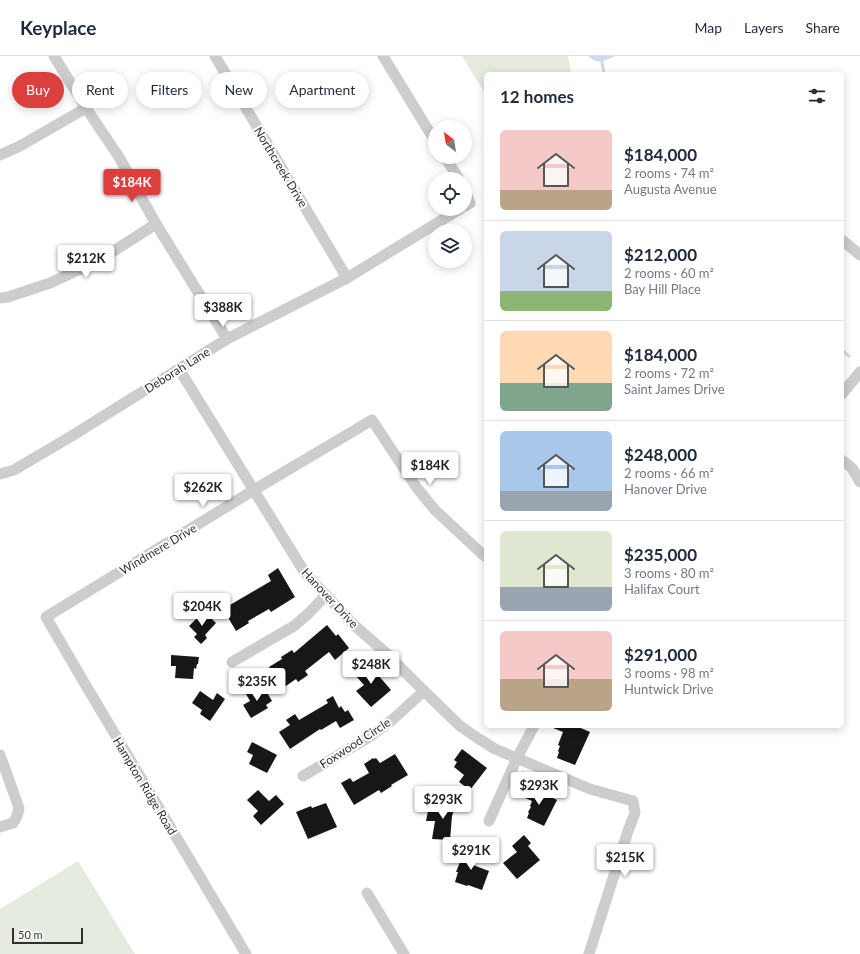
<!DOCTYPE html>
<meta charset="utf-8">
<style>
body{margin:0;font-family:Lato,sans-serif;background:#f6f6f7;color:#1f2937;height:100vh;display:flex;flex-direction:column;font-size:15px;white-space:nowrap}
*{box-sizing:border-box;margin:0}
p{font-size:13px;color:#747a83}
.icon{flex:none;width:22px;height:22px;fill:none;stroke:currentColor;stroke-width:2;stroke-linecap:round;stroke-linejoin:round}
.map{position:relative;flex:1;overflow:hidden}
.drawer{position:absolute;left:484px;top:16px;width:360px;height:656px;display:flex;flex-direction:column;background:#fff;border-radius:6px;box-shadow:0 2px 10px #0003}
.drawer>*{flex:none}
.guide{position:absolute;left:12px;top:16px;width:380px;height:36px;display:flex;gap:8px}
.needle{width:26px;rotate:329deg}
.fabs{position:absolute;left:428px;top:64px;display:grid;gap:8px}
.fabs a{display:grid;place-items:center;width:44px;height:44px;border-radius:50%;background:#fff;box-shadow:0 2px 10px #0003;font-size:20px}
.scale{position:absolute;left:12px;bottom:10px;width:71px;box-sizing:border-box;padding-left:4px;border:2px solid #303030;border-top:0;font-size:11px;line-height:14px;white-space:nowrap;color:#303030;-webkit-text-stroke:3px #fff;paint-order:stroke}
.price{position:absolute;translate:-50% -34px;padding:0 9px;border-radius:4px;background:#fff;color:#222;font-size:13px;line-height:26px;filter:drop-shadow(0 1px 2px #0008)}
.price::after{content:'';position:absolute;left:50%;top:24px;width:12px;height:9px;margin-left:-6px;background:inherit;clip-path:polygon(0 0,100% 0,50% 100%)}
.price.on{background:#db403e;color:#fff}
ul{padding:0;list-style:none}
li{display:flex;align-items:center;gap:12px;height:100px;padding:0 16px}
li+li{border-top:1px solid #e0e1e3}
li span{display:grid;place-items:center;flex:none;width:112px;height:80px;border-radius:6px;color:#555}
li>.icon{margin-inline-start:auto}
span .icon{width:48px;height:48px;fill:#fffc;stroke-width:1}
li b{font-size:17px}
h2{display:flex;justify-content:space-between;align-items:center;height:48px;padding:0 16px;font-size:17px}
.tag{padding:0 14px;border-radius:18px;background:#fff;box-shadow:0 2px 10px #0003;font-size:14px;line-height:36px}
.tag.on{background:#db403e;color:#fff}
header{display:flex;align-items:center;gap:24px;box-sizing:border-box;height:56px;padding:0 20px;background:#fff;border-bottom:1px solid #e0e1e3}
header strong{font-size:19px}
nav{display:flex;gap:22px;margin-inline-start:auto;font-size:14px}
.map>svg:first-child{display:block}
</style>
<header>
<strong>Keyplace</strong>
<nav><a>Map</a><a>Layers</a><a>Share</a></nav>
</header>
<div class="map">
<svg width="860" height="898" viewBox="0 0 860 898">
<rect width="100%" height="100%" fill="#fff"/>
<g fill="#e5ecdf">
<path d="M462,0H568L571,18H486V39Z"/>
<path d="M78,805L135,898H0V853Z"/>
</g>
<path fill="#ccdcea" d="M588,0H615C604,5 599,9 588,0Z"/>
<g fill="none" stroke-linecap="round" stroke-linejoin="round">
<g stroke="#ccdcea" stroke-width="3">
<path d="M601,0L604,18"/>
<path d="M842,294L849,300"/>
</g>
</g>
<g fill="#171717">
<path d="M278,512L295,541L271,556L269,553L248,565L249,567L236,575L223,553L271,525L268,519Z"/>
<path d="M207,558L216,567L205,579L207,582L201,588L194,581L197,578L189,570L200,559L203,562Z"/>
<path d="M327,569L336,580L338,578L349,592L335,604L329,596L305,615L308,619L298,626L296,623L283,632L269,611L282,603L281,601L292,594L294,597Z"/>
<path d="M171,599L199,601L198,608H197L196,613L194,612L193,623L175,622L176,610H171Z"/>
<path d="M366,605L391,634L371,651L356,635L364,629L355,619L360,615L358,612Z"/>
<path d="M255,631L258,636L265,633L272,645L266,649L268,652L251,662L243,649L250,645L245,636Z"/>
<path d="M200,635L213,644L217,637L225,643L210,665L200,658L202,654L192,647Z"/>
<path d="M333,640L339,652L341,650L345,656L348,654L354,664L340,672L336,665L321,674L320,673L290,693L279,676L290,669L286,664L295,658L299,664L328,647L326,644Z"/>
<path d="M548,670H576L590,676L575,709L557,702L559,696L558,695L560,690L558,689L563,676Z"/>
<path d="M252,686L277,699L267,717L249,708L253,699L247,696Z"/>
<path d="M462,693L487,712L470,734L459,726L464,719L454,711L457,706L454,704Z"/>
<path d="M395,698L408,719L391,729L392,730L381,737L379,734L354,749L341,727L350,722L353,726L369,717L364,708L373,702L374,703L376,702L380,707Z"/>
<path d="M529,730L557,744L544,770L527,762L529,757L528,756L531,751L530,750L532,745L523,741Z"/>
<path d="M258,734L269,745L276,739L284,748L261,769L253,760L258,755L247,744Z"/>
<path d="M447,741L457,745L452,760L450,784L432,783L435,765H426L428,755L436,756L438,752L441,754Z"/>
<path d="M326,747L337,771L308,783L296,756L311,750L312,752Z"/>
<path d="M524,779L531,787L528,790L540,804L517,823L503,807L517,796L512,790Z"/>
<path d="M466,791L478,796L473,809L489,815L482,834L468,829L467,830L455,826L458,816H456Z"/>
</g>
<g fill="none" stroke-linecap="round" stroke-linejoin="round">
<g stroke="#cdcdcd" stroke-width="11">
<path d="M54,0L86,52L119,101L156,168L227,283"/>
<path d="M215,0L347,222"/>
<path d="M383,0L435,85"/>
<path d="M0,99L20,90L86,52"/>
<path d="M445,101L459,123"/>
<path d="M465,135L470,147L465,150"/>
<path d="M842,184L860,199"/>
<path d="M0,242L8,241L50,227L98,205L156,168"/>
<path d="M179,313L305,517L354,569L386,597L424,635L460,670L479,683L495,693L590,733L633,745L635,757L628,775L589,898"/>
<path d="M842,338L860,316"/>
<path d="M842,404L852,412L860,426"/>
<path d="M0,418L14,414L70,381L227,283L347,222L460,153"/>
<path d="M232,606L294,570L308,558L326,539"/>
<path d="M0,699L19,752C18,758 17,762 13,767L0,771"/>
<path d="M303,720L366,683L391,665L424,635"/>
<path d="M489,765L517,702L534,670"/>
<path d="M367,837L404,898"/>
<path d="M246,898L82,623L46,561L254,434L372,364L417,432L435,454L480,496L486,501"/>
</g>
</g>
<g text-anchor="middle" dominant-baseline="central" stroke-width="4" stroke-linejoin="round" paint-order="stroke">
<g font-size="12" fill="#303030" stroke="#fff">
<text transform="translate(281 111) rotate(59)">Northcreek Drive</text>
<text transform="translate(177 314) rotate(-32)">Deborah Lane</text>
<text transform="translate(158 493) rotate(-31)">Windmere Drive</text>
<text transform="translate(330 542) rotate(47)">Hanover Drive</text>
<text transform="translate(355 687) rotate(-33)">Foxwood Circle</text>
<text transform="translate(145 730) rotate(59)">Hampton Ridge Road</text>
</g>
</g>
</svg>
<div class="fabs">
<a><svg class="needle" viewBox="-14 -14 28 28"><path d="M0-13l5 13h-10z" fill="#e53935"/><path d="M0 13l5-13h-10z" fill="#747a83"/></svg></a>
<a><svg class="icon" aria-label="locate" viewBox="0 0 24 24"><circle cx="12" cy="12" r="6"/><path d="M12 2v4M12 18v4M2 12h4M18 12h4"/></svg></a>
<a><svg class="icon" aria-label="layers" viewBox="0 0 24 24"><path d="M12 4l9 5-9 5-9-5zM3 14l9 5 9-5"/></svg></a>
</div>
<div class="scale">50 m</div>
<b class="price on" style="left:132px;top:147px">$184K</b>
<b class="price" style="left:86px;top:223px">$212K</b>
<b class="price" style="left:223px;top:272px">$388K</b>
<b class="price" style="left:430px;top:430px">$184K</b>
<b class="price" style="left:203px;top:452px">$262K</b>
<b class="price" style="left:202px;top:571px">$204K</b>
<b class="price" style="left:371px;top:629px">$248K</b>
<b class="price" style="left:257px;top:646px">$235K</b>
<b class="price" style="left:539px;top:750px">$293K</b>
<b class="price" style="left:443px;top:764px">$293K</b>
<b class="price" style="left:471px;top:815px">$291K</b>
<b class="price" style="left:625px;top:822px">$215K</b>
<div class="guide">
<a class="tag on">Buy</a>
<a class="tag">Rent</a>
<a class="tag">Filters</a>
<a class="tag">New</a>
<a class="tag">Apartment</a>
</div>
<section class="drawer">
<h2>12 homes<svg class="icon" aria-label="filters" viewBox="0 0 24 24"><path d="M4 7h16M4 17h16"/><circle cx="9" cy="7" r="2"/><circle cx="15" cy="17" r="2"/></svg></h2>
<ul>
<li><span style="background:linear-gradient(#f6c9c9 75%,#b9a48a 0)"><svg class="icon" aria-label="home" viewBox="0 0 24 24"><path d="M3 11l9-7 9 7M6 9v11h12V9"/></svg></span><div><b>$184,000</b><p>2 rooms · 74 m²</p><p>Augusta Avenue</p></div></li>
<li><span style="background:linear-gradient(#c9d6e8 75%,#8fb573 0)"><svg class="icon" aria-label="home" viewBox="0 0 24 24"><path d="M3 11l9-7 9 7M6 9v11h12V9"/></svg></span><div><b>$212,000</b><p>2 rooms · 60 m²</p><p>Bay Hill Place</p></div></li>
<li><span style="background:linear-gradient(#ffd9b3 65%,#7fa58c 0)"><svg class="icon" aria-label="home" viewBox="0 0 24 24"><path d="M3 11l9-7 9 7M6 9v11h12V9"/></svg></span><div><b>$184,000</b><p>2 rooms · 72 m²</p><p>Saint James Drive</p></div></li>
<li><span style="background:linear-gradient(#a9c7e8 75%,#9aa5b1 0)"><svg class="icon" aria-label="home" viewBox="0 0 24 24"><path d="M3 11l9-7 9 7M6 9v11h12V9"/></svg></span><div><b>$248,000</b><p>2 rooms · 66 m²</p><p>Hanover Drive</p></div></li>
<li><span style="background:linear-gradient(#dfe7d0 70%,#9aa5b1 0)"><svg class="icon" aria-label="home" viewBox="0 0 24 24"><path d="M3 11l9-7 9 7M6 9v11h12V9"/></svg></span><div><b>$235,000</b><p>3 rooms · 80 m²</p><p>Halifax Court</p></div></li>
<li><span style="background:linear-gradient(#f6c9c9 60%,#b9a48a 0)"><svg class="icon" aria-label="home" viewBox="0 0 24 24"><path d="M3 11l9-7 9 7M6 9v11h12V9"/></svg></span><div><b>$291,000</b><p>3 rooms · 98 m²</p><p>Huntwick Drive</p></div></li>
</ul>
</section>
</div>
